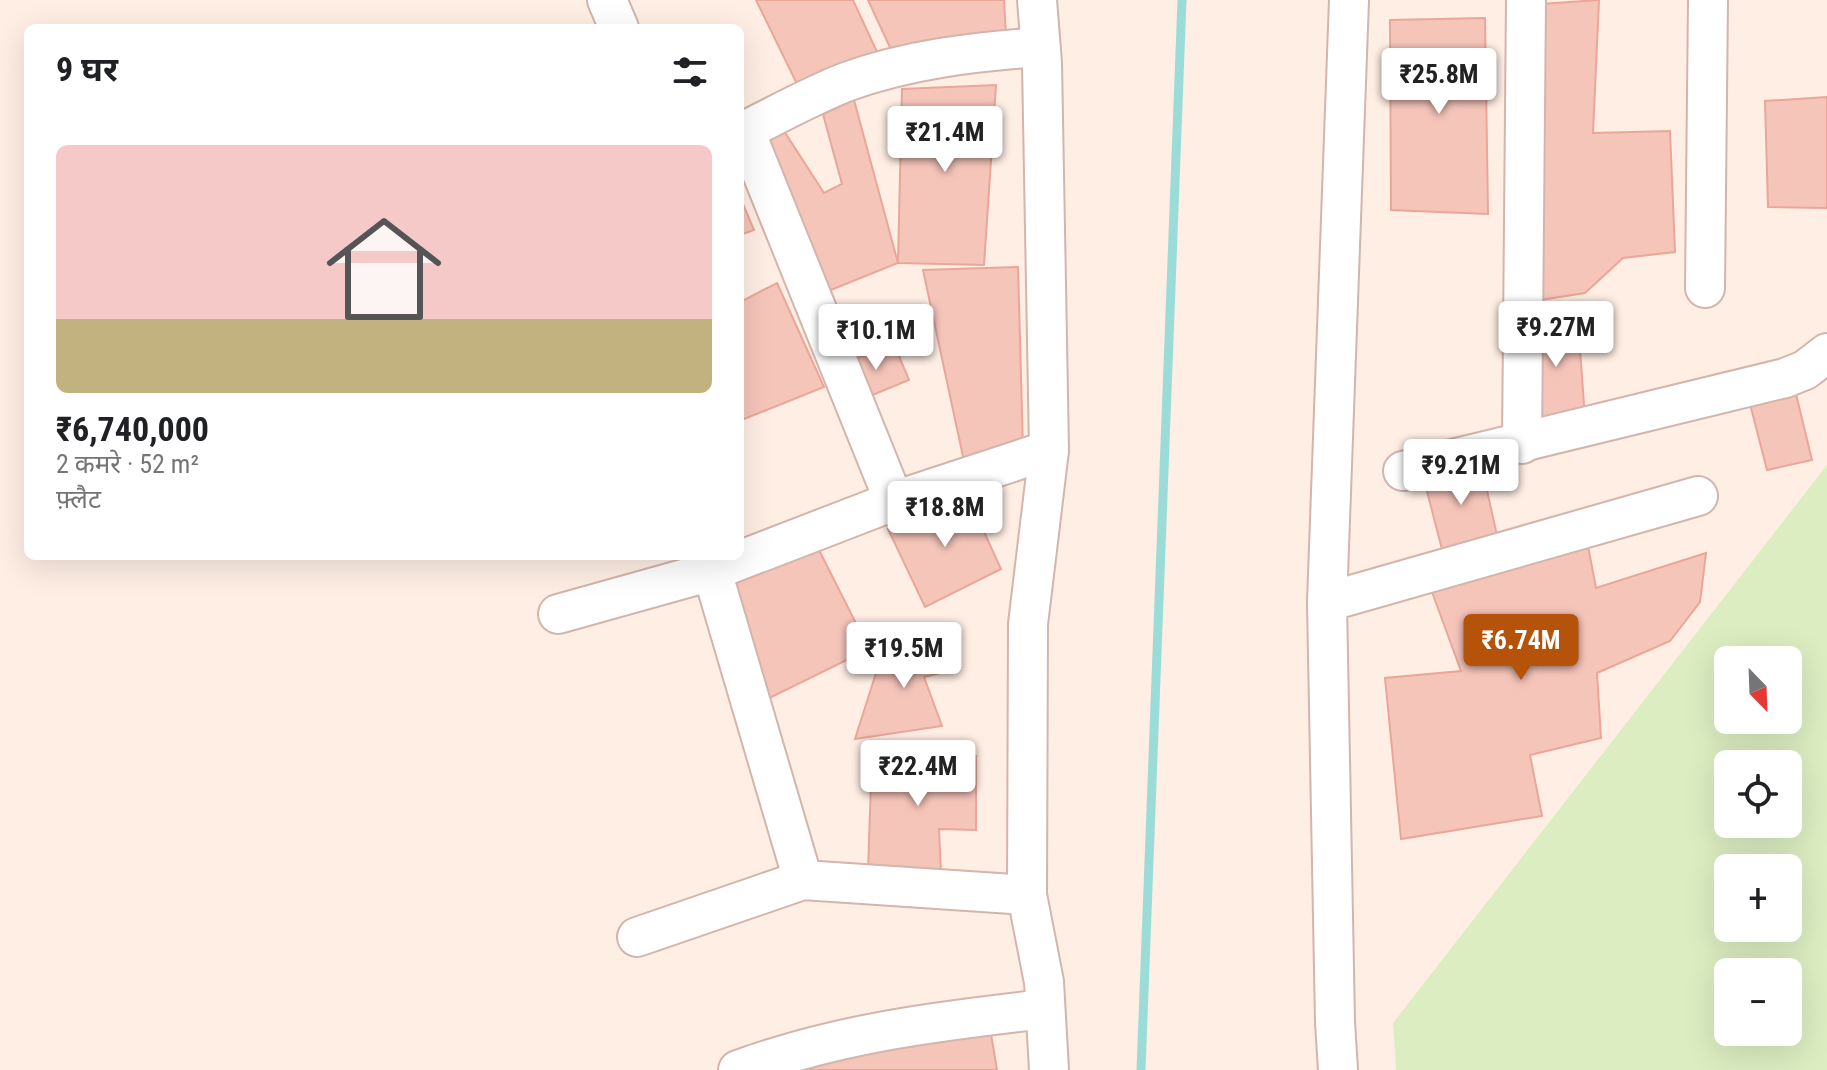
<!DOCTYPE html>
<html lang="hi">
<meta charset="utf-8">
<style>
body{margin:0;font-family:"Roboto Condensed","Noto Sans Devanagari",sans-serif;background:#f2f2f2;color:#202124;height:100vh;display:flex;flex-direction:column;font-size:30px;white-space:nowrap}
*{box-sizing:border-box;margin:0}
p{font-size:26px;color:#757577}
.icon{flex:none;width:44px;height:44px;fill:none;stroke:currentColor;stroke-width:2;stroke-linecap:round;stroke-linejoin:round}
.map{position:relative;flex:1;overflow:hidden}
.side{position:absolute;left:24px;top:24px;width:720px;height:536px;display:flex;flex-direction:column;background:#fff;border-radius:12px;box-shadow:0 8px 32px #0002}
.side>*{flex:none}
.needle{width:52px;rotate:157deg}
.buttons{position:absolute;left:1714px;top:646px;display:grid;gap:16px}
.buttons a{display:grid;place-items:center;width:88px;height:88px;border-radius:12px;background:#fff;box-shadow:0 8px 32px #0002;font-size:40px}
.price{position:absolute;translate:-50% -68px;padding:0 18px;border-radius:8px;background:#fff;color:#222;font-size:26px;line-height:52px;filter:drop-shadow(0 2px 4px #0008)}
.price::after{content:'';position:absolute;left:50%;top:48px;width:24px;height:18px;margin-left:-12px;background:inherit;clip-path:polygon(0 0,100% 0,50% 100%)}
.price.active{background:#b45309;color:#fff}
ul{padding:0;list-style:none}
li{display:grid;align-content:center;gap:16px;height:424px;padding:0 32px}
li+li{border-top:2px solid #e0e0e0}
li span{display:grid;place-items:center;height:248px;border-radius:12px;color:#555}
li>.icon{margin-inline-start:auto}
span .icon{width:144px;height:144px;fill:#fffc;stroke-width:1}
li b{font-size:34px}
h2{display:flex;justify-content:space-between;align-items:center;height:96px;padding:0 32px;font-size:34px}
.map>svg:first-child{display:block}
</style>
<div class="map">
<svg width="1827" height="1070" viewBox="0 0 1827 1070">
<rect width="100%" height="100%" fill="#feeee4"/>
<path fill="#dcedc1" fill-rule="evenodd" d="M1827,465V1070H1396L1393,1023ZM1728,660H1788V720H1728ZM1728,764H1788V824H1728ZM1728,868H1788V928H1728ZM1728,972H1788V1032H1728Z"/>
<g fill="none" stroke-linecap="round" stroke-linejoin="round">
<path stroke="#9cdcd8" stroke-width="9" d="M1141,1070L1182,0"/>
</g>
<g fill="#f6c5ba" stroke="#eaa699" stroke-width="2">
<path d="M756,0H853L877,52L797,84Z"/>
<path d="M868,0H1004L1006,36L893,54Z"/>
<path d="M1599,0L1593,133L1670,131L1675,252L1623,258L1585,293L1527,302L1541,4Z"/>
<path d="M1485,18L1488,214L1391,210L1390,20Z"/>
<path d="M996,85L984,265L898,263L902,89Z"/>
<path d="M1827,97V208L1768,207L1765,101Z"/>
<path d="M854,100L898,263L821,294L765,133L782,128L824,193L842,184L823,114Z"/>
<path d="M740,197L754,230L740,235Z"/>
<path d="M1018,267L1023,449L964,461L923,270Z"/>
<path d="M777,283L824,387L744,419L740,411V302Z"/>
<path d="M1577,308L1585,418L1533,435L1531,311Z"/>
<path d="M894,344L909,380L858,401L842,364Z"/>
<path d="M1794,386L1812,460L1767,470L1748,396Z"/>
<path d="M1480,459L1498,540L1443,553L1423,476Z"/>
<path d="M966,492L1001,569L925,607L888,529Z"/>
<path d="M1587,541L1596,588L1706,553L1700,602L1670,641L1597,673L1601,738L1530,755L1542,816L1401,839L1385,678L1461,671L1432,592Z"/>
<path d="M819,550L869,649L757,704L722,580Z"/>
<path d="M946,639L953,670L924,677L942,726L855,739L883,651Z"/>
<path d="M872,751L976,756V830L939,829L941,874L868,872Z"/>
<path d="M990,1028L997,1070H810L811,1059Z"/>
</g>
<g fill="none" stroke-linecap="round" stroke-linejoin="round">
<g stroke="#d3b5ac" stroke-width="42">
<g id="minor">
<path d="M607,0L619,28"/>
<path d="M1037,0L1042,63L1049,450L1028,624L1027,895L1044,982L1049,1070"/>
<path d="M745,131L894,501L1049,450"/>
<path d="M740,133C775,116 810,96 846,82C909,59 974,52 1040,47"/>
<path d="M1705,288L1708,0"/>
<path d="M1522,444L1526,0"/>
<path d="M1403,471L1785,378L1805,370L1827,353"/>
<path d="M712,571L803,880"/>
<path d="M1327,602L1698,496"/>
<path d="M558,614L712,571L894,501"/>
<path d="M637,937L803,880L1027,895"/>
<path d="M738,1070C839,1033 939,1021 1045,1009"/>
<path d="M1338,1070L1335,1022L1327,602L1349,0"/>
</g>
</g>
<use href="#minor" stroke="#fff" stroke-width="38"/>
</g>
</svg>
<div class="buttons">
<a><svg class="needle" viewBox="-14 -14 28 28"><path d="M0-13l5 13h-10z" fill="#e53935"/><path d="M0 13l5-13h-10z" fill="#757577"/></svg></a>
<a><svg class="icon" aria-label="locate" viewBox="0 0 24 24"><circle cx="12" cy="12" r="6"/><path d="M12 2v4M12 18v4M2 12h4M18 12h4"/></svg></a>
<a>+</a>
<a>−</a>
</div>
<b class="price" style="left:1439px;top:116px">₹25.8M</b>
<b class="price" style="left:945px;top:174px">₹21.4M</b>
<b class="price" style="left:1556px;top:369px">₹9.27M</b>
<b class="price" style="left:876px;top:372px">₹10.1M</b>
<b class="price" style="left:1461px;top:507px">₹9.21M</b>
<b class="price" style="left:945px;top:549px">₹18.8M</b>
<b class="price active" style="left:1521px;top:682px">₹6.74M</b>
<b class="price" style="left:904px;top:690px">₹19.5M</b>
<b class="price" style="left:918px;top:808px">₹22.4M</b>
<section class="side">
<h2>9 घर<svg class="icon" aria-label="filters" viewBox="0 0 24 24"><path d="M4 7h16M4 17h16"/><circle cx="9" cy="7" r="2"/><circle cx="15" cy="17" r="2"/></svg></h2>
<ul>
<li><span style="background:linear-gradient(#f6c9c9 70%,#c2b280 0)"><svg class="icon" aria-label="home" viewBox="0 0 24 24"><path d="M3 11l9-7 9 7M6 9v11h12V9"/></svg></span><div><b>₹6,740,000</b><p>2 कमरे · 52 m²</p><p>फ़्लैट</p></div></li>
</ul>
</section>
</div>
